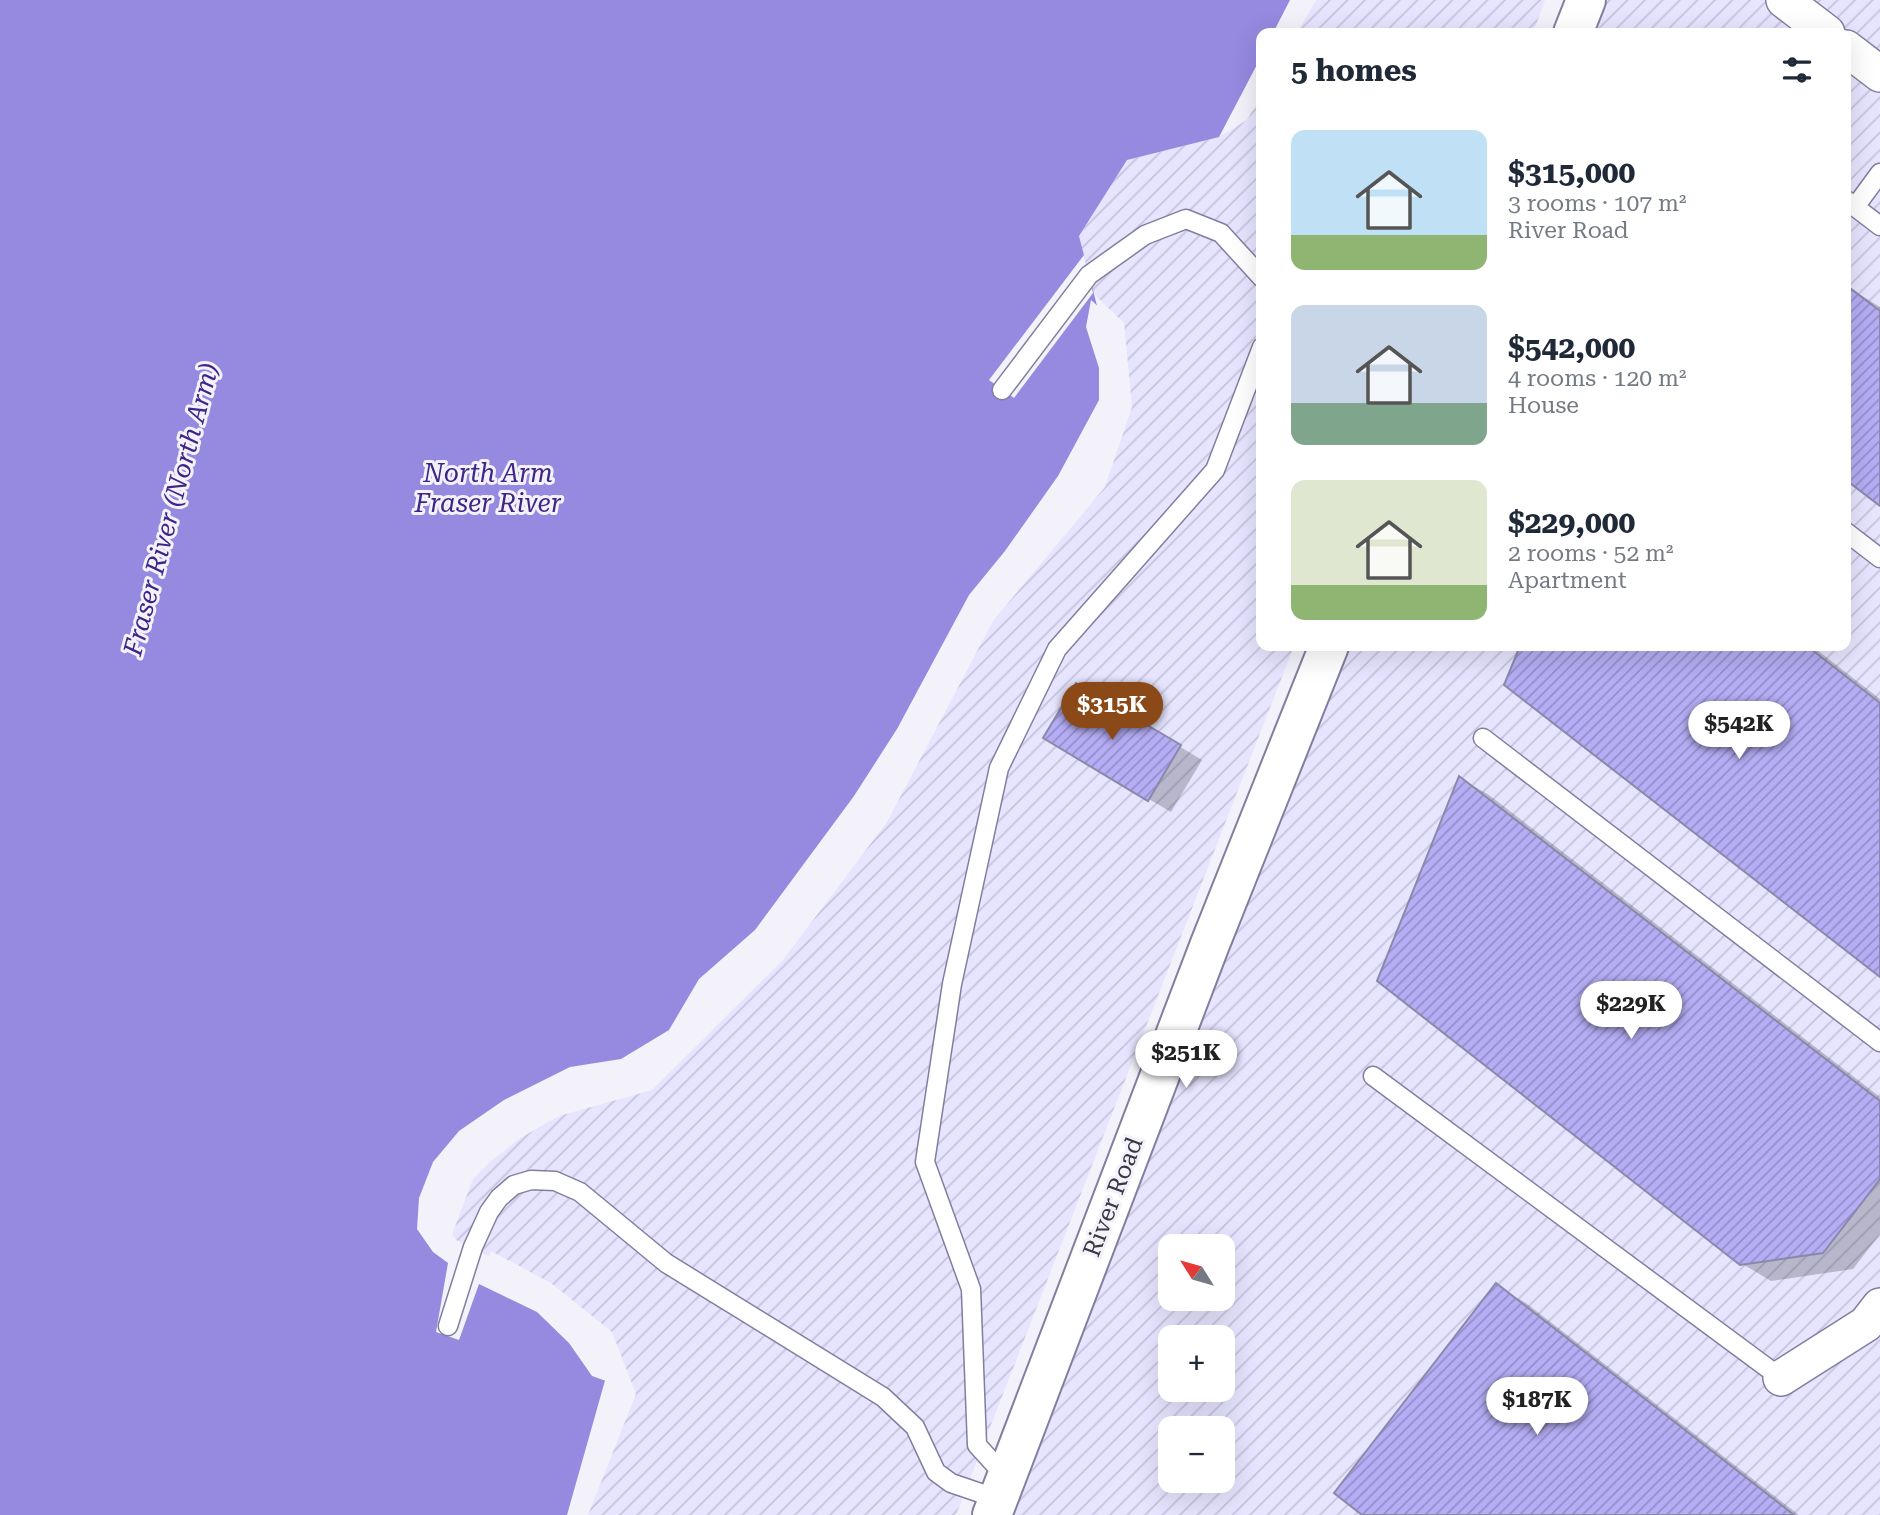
<!DOCTYPE html>
<meta charset="utf-8">
<style>
body{margin:0;font-family:"Roboto Serif",serif;background:#f2f2f3;color:#1f2937;height:100vh;display:flex;flex-direction:column;font-size:26px;white-space:nowrap}
*{box-sizing:border-box;margin:0}
p{font-size:23px;color:#747a83}
.icon{flex:none;width:38px;height:38px;fill:none;stroke:currentColor;stroke-width:2;stroke-linecap:round;stroke-linejoin:round}
.map{position:relative;flex:1;overflow:hidden}
.sheet{position:absolute;left:1256px;top:28px;width:595px;height:623px;display:flex;flex-direction:column;background:#fff;border-radius:14px;box-shadow:0 7px 28px #0002}
.sheet>*{flex:none}
.needle{width:46px;rotate:307deg}
.controls{position:absolute;left:1158px;top:1234px;display:grid;gap:14px}
.controls a{display:grid;place-items:center;width:77px;height:77px;border-radius:14px;background:#fff;box-shadow:0 7px 28px #0002;font-size:35px}
.price{position:absolute;translate:-50% -60px;padding:0 16px;border-radius:24px;background:#fff;color:#222;font-size:23px;line-height:46px;filter:drop-shadow(0 2px 4px #0008)}
.price::after{content:'';position:absolute;left:50%;top:42px;width:21px;height:16px;margin-left:-10px;background:inherit;clip-path:polygon(0 0,100% 0,50% 100%)}
.price.active{background:#8b4917;color:#fff}
ul{padding:0;list-style:none}
li{display:flex;align-items:center;gap:21px;height:175px;padding:0 35px}
li span{display:grid;place-items:center;flex:none;width:196px;height:140px;border-radius:14px;color:#555}
li>.icon{margin-inline-start:auto}
span .icon{width:84px;height:84px;fill:#fffc;stroke-width:1}
li b{font-size:30px}
h2{display:flex;justify-content:space-between;align-items:center;height:84px;padding:0 35px;font-size:30px}
.map>svg:first-child{display:block}
</style>
<div class="map">
<svg width="1880" height="1515" viewBox="0 0 1880 1515">
<defs>
<pattern id="industrial-furrows" width="10" height="10" patternUnits="userSpaceOnUse" patternTransform="scale(1.75)"><rect width="10" height="10" fill="#e6e4fe"/><path d="M-1 1l2-2M0 10L10 0M9 11l2-2" fill="none" stroke="#c6c4db"/></pattern>
<pattern id="building-hatch" width="6" height="6" patternUnits="userSpaceOnUse" patternTransform="scale(1.75)"><rect width="6" height="6" fill="#b5adf5"/><path d="M-1 1l2-2M0 6l6-6M5 7l2-2" fill="none" stroke="#948ec8"/></pattern>
</defs>
<rect width="100%" height="100%" fill="#f3f2fa"/>
<g fill="url(#industrial-furrows)" fill-rule="evenodd">
<path d="M1316,0H1545L1533,33H1297Z"/>
<path d="M1586,0H1880V1515H992L1329,646H1846V33H1573ZM1171,1246H1223V1298H1171ZM1171,1337H1223V1390H1171ZM1171,1428H1223V1480H1171Z"/>
<path d="M1262,94V646H1294L956,1515H588L636,1394L612,1332L551,1283L491,1251L459,1340L436,1332L453,1232L473,1179L491,1161L522,1137L559,1116L652,1090L783,960L887,822L993,621L1105,487L1132,407L1124,323L1093,293L1079,236L1127,160L1219,137L1247,120Z"/>
</g>
<path fill="#9589e0" d="M0,0H1290L1273,33H1262V55L1219,137L1127,160L1079,236L1109,352L1107,401L989,595L767,942L657,1049L488,1137L465,1159L450,1194L443,1229L453,1243L542,1287L606,1377L567,1515H0Z"/>
<g fill="#f3f2fa">
<path d="M1084,255L1093,293L1014,398L989,380Z"/>
<path d="M1091,300L1101,309L1112,352L1111,401L1077,472L1044,533L991,597L901,757L770,944L644,1064L490,1140L468,1161L453,1195L447,1228L456,1240L544,1284L580,1315L610,1375L609,1382L592,1376L569,1343L537,1312L479,1284L459,1340L436,1332L448,1263L433,1252L417,1229L419,1198L433,1162L459,1131L504,1100L570,1067L621,1059L669,1030L699,979L755,930L854,796L897,729L969,595L1005,551L1058,476L1099,400V368L1086,327Z"/>
</g>
<g fill="#0003">
<path d="M1846,286L1880,307V504Z"/>
<path d="M1522,646H1812L1880,699V974L1506,684Z"/>
<path d="M1077,685L1202,760L1171,812L1045,738Z"/>
<path d="M1460,778L1489,795L1880,1097V1234L1853,1269L1771,1281L1741,1263Z"/>
<path d="M1496,1286L1526,1303L1799,1515H1364Z"/>
</g>
<g fill="url(#building-hatch)" stroke="#8b88a9" stroke-width="2">
<path d="M1846,285L1880,311V506L1846,480Z"/>
<path d="M1520,646H1807L1880,703V977L1504,685Z"/>
<path d="M1076,683L1181,745L1148,801L1043,738Z"/>
<path d="M1459,776L1880,1101V1179L1823,1253L1740,1265L1377,981Z"/>
<path d="M1496,1283L1794,1515H1362L1334,1493Z"/>
</g>
<g fill="none" stroke-linecap="round" stroke-linejoin="round">
<g stroke="#827e9f" stroke-width="21">
<g id="lane">
<path d="M1846,200L1880,226"/>
<path d="M1855,207L1880,173"/>
<path d="M1002,390L1089,275L1145,235L1186,219L1221,233L1262,278"/>
<path d="M1846,532L1880,558"/>
<path d="M1483,738L1880,1042"/>
<path d="M1373,1076L1781,1378"/>
<path d="M448,1326L473,1247L489,1212L499,1198L514,1185L531,1180L555,1181L580,1192L666,1263L883,1397L915,1427L936,1472L951,1483L998,1499"/>
<path d="M1006,1477L977,1445L971,1289L925,1162L952,984L999,768L1057,649L1215,470L1262,347"/>
</g>
</g>
<g stroke="#827e9f" stroke-width="38">
<g id="street">
<path d="M1784,0L1827,33"/>
<path d="M1846,48L1880,74"/>
<path d="M1781,1378L1866,1324L1880,1306"/>
</g>
</g>
<g stroke="#827e9f" stroke-width="42">
<g id="secondary">
<path d="M1573,33L1586,0"/>
<path d="M992,1515L1210,944L1329,646"/>
</g>
</g>
<use href="#lane" stroke="#fff" stroke-width="18"/>
<use href="#street" stroke="#fff" stroke-width="35"/>
<use href="#secondary" stroke="#fff" stroke-width="38"/>
</g>
<g text-anchor="middle" dominant-baseline="central" stroke-width="6" stroke-linejoin="round" paint-order="stroke">
<g font-size="24" fill="#383745" stroke="#f3f2fa">
<text transform="translate(1113 1197) rotate(-69)">River Road</text>
</g>
<g font-size="26" font-style="italic" fill="#402488" stroke="#f3f2fa">
<text x="488" y="473">North Arm<tspan x="488" dy="30">Fraser River</tspan></text>
<text transform="translate(171 509) rotate(-75)">Fraser River (North Arm)</text>
</g>
</g>
</svg>
<div class="controls">
<a><svg class="needle" viewBox="-14 -14 28 28"><path d="M0-13l5 13h-10z" fill="#e53935"/><path d="M0 13l5-13h-10z" fill="#747a83"/></svg></a>
<a>+</a>
<a>−</a>
</div>
<b class="price active" style="left:1112px;top:742px">$315K</b>
<b class="price" style="left:1739px;top:761px">$542K</b>
<b class="price" style="left:1631px;top:1041px">$229K</b>
<b class="price" style="left:1186px;top:1090px">$251K</b>
<b class="price" style="left:1537px;top:1437px">$187K</b>
<section class="sheet">
<h2>5 homes<svg class="icon" aria-label="filters" viewBox="0 0 24 24"><path d="M4 7h16M4 17h16"/><circle cx="9" cy="7" r="2"/><circle cx="15" cy="17" r="2"/></svg></h2>
<ul>
<li><span style="background:linear-gradient(#bfe0f5 75%,#8fb573 0)"><svg class="icon" aria-label="home" viewBox="0 0 24 24"><path d="M3 11l9-7 9 7M6 9v11h12V9"/></svg></span><div><b>$315,000</b><p>3 rooms · 107 m²</p><p>River Road</p></div></li>
<li><span style="background:linear-gradient(#c9d6e8 70%,#7fa58c 0)"><svg class="icon" aria-label="home" viewBox="0 0 24 24"><path d="M3 11l9-7 9 7M6 9v11h12V9"/></svg></span><div><b>$542,000</b><p>4 rooms · 120 m²</p><p>House</p></div></li>
<li><span style="background:linear-gradient(#dfe7d0 75%,#8fb573 0)"><svg class="icon" aria-label="home" viewBox="0 0 24 24"><path d="M3 11l9-7 9 7M6 9v11h12V9"/></svg></span><div><b>$229,000</b><p>2 rooms · 52 m²</p><p>Apartment</p></div></li>
</ul>
</section>
</div>
